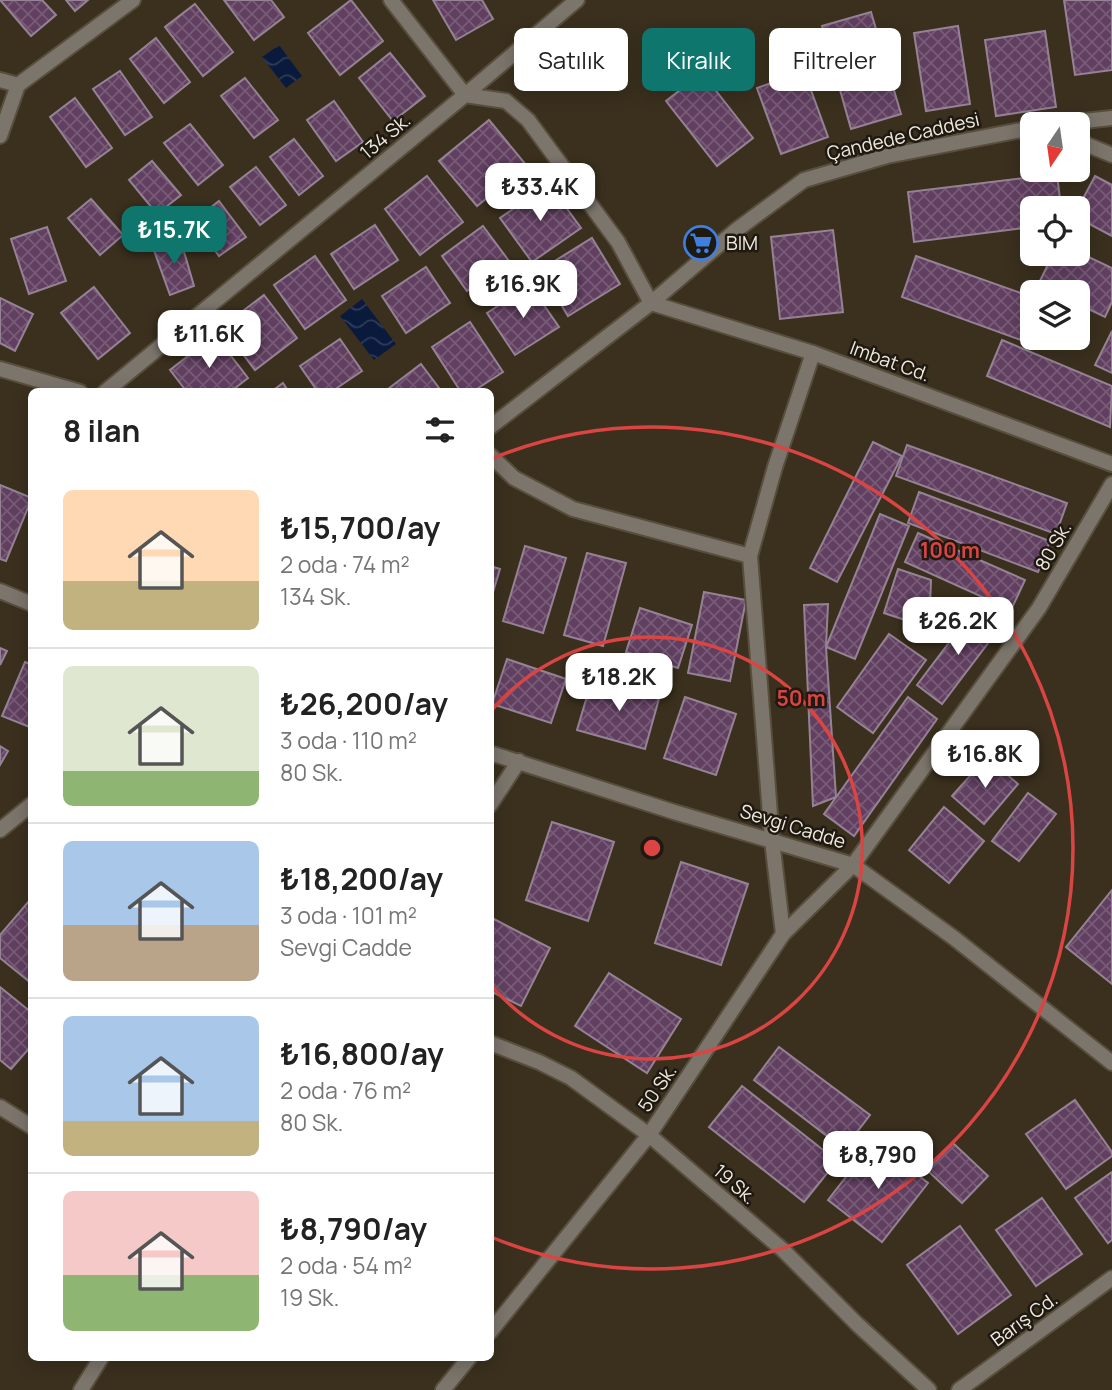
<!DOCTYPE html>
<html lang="tr">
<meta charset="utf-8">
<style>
body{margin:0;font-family:Manrope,sans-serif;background:#f6f6f6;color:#222;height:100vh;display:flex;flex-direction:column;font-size:26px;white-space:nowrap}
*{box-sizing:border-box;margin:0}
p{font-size:23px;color:#767676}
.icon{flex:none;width:38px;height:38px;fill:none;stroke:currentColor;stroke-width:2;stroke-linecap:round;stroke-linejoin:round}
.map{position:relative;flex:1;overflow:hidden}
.drawer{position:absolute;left:28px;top:388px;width:466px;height:973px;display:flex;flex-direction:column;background:#fff;border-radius:10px;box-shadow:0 4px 18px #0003}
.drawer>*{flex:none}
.banner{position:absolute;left:514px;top:28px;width:492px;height:63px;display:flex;gap:14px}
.needle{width:46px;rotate:193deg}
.controls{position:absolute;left:1020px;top:112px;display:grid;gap:14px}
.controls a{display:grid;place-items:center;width:70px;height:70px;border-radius:10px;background:#fff;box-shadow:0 4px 18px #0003;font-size:35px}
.price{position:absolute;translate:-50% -60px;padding:0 16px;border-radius:14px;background:#fff;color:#222;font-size:23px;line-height:46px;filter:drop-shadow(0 2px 4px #0008)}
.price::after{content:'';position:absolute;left:50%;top:42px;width:21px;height:16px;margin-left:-10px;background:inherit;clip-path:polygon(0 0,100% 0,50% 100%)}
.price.on{background:#0f766e;color:#fff}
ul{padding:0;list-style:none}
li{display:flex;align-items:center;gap:21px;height:175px;padding:0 35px}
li+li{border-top:2px solid #e0e0e0}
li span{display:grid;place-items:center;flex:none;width:196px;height:140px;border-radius:10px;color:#555}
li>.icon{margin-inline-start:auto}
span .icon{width:84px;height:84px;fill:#fffc;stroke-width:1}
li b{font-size:30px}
h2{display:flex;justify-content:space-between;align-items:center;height:84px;padding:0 35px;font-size:30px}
.tag{padding:0 24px;border-radius:10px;background:#fff;box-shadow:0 4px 18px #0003;font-size:24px;line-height:63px}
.tag.on{background:#0f766e;color:#fff}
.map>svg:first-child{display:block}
</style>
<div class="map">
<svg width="1112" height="1390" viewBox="0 0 1112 1390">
<defs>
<pattern id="water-waves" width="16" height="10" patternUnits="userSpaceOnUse" patternTransform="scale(1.75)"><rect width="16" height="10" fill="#0a1a3d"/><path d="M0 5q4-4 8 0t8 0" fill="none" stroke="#2e3b59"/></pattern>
<pattern id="building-cross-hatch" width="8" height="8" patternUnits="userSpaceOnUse" patternTransform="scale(1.75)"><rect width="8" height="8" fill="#613f61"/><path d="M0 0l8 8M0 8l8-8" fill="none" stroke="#785b77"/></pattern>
</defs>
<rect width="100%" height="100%" fill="#3b301e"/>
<g fill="url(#water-waves)">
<path d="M279,45L302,76L286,88L262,57Z"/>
<path d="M362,299L396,344L374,360L340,316Z"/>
</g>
<g fill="url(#building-cross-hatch)" stroke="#958395" stroke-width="2">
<path d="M0,0H42L56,15L31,36Z"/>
<path d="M66,0H88L75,11Z"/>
<path d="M224,0H271L284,17L254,40Z"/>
<path d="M351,0L383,41L340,75L308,33Z"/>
<path d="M433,0H482L493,19L456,40Z"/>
<path d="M1064,0H1112V70L1075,75Z"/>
<path d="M195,4L233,52L203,76L165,27Z"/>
<path d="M871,12L901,114L851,129L822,26Z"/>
<path d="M958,26L970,104L926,111L914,33Z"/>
<path d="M1045,31L1056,107L996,116L985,40Z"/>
<path d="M156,38L190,82L164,103L130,59Z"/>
<path d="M390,53L425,96L393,121L359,78Z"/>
<path d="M120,71L152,117L125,135L93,89Z"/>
<path d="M804,71L828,137L781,154L757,88Z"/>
<path d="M702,73L753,138L717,166L666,101Z"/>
<path d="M245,78L278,120L254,138L221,96Z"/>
<path d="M75,98L112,148L86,167L50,117Z"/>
<path d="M334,101L363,142L336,161L307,120Z"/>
<path d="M489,120L527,166L477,206L439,161Z"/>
<path d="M190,124L223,165L198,185L164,143Z"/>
<path d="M294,139L323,176L299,195L270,157Z"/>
<path d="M152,161L181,195L157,214L129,180Z"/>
<path d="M256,167L286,205L260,225L230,187Z"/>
<path d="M1057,174L1061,208H1032V227L914,242L908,192Z"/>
<path d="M427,176L463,222L420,255L385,209Z"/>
<path d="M1095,176L1112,185V236L1078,218V208Z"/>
<path d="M549,184L581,228L532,262L500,218Z"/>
<path d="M91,199L123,235L100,255L68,218Z"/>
<path d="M219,201L246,237L219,256L193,221Z"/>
<path d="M375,225L398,260L354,289L331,254Z"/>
<path d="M483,226L509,261L467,291L442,256Z"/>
<path d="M47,227L66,281L29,294L11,239Z"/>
<path d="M833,230L843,312L780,319L771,237Z"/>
<path d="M180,238L194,286L170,295L152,245Z"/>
<path d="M592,238L620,284L568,316L540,270Z"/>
<path d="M1078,252L1112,268V302L1105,317L1078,304V292H1053L1038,285L1053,254H1078Z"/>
<path d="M315,256L346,300L305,329L274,285Z"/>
<path d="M916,256L1032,297V338H1044L1040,347L902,297Z"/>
<path d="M426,267L450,303L406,333L382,296Z"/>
<path d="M530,285L559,327L515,355L487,313Z"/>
<path d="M94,287L130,333L98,359L61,313Z"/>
<path d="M264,295L297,338L255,370L222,327Z"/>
<path d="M0,298L33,314L15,351L0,343Z"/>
<path d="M470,322L503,372L472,392H461L432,347Z"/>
<path d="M1112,331V373L1095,365Z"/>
<path d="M215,335L248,378L230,392H187L170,370Z"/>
<path d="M340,339L362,371L331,392H318L300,366Z"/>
<path d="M1002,340L1112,386L1110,427L987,376Z"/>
<path d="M421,364L442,392H384Z"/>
<path d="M283,383L289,392H271Z"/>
<path d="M873,442L902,456L837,582L810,568Z"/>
<path d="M907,445L1067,503L1056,534L896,476Z"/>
<path d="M0,485L32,498L6,561L0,559Z"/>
<path d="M919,492L1050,541L1038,572L908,523Z"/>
<path d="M880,514L909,526L855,659L826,647Z"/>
<path d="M918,533L1025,580L1011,610L905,562Z"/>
<path d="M525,546L566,558L543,633L503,621Z"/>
<path d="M587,553L626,563L603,646L564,635Z"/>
<path d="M490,566L500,569L490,602Z"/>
<path d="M898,569L931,580L930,607L967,619L954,636L884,613Z"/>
<path d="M704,592L746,600L730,681L688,673Z"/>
<path d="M828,604L826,647L836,797L813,806L804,605Z"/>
<path d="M640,608L692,625L678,668L626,652Z"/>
<path d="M973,611L998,630L942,704L917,685Z"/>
<path d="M889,634L926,660L873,733L837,707Z"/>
<path d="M0,648L7,651L0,665Z"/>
<path d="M507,659L566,679L551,723L492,704Z"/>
<path d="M25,662L32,665V728L2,716Z"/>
<path d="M593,676L660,695L645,749L577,730Z"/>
<path d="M685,697L736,714L716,775L664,758Z"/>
<path d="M908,697L937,719L854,836L824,814Z"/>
<path d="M0,746L8,751L0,765Z"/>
<path d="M987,757L1018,784L984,824L952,796Z"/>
<path d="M1028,793L1056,814L1019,861L992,841Z"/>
<path d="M944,807L984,841L949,883L909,850Z"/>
<path d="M552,822L614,842L588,921L526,900Z"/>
<path d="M681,862L748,884L721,965L655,943Z"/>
<path d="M1112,890V984L1066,947Z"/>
<path d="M29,901L32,903V984L0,958V935Z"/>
<path d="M490,917L550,948L521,1006L490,991Z"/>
<path d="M609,973L681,1019L647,1073L575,1026Z"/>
<path d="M0,987L32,1013V1045L11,1069L0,1060Z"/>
<path d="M779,1047L870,1115L844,1149L754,1080Z"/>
<path d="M742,1086L837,1161L804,1202L709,1127Z"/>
<path d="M1075,1100L1112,1152V1156L1066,1189L1026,1134Z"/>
<path d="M874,1141L928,1183L882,1242L828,1200Z"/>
<path d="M953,1143L988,1176L962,1203L927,1170Z"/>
<path d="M1112,1172V1240L1108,1243L1075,1198Z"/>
<path d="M1042,1198L1082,1254L1036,1286L996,1230Z"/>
<path d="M960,1226L1011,1295L958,1334L907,1265Z"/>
</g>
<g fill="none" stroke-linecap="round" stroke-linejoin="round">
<g stroke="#584e3d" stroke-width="18">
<g id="minor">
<path d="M391,0L465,95L577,0"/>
<path d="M0,80L18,85"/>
<path d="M0,136L18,85L133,0"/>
<path d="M1078,141L1112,155"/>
<path d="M0,369L80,392"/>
<path d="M105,392L465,95L506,101L528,120L618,242L651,303"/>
<path d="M490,455L514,478L573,509L750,556"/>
<path d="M490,805L519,761"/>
<path d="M0,830L32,804"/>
<path d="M783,934L772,840L750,556L775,467L813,353"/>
<path d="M490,1043L539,1062L571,1078L649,1135L783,1250L857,1324L929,1390"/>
<path d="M0,1107L32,1127"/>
<path d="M490,1332L649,1135L783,934L853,865L1039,608L1112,484"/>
<path d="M81,1390L101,1358"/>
<path d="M443,1390L469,1358"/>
</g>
</g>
<g stroke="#584e3d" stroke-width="18">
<g id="tertiary">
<path d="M1056,124L1112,118"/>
<path d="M651,303L813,353L1112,464"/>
<path d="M490,427L651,303L735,231L804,180L887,156L1032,128"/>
<path d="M0,591L32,604"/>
<path d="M490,753L674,812L853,865L954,938L1112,1063"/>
<path d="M959,1390L1112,1278"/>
</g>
</g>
<use href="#minor" stroke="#7c756c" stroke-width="14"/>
<use href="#tertiary" stroke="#7c756c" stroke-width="14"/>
</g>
<g fill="none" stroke="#da4543" stroke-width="3.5">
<path d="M490 712A211 211 0 1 1 490 984"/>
<path d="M491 459A421 421 0 1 1 491 1237"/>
</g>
<defs>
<g id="supermarket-ring" transform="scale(1.75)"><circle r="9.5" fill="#1e1911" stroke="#3f7fe0" stroke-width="1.5"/><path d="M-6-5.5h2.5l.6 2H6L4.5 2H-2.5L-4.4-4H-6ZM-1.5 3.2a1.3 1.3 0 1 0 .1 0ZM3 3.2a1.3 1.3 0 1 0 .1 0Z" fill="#3f7fe0"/></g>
</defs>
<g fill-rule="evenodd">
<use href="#supermarket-ring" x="701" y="243"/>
</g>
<g text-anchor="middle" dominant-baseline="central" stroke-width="5" stroke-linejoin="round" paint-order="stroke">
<g font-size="19" fill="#f0e9de" stroke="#1e1911">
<text transform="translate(385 136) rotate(-40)">134 Sk.</text>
<text transform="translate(903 136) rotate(-13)">Çandede Caddesi</text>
<text transform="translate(890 361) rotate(20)">Imbat Cd.</text>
<text transform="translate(1053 546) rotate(-60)">80 Sk.</text>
<text transform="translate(793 826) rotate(17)">Sevgi Cadde</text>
<text transform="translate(657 1088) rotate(-56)">50 Sk.</text>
<text transform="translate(735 1184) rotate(41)">19 Sk.</text>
<text transform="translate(1024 1319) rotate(-36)">Barış Cd.</text>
</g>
<g font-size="19" fill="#f0e9de" stroke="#1e1911" text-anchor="start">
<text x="726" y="243">BIM</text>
</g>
</g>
<circle cx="652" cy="848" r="10" fill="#da4543" stroke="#1e1911" stroke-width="3.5"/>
<g font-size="21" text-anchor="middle" font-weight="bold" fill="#da4543" stroke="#1e1911" stroke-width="5" stroke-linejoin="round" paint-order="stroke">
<text x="950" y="558">100 m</text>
<text x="801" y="706">50 m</text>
</g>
</svg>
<div class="controls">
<a><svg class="needle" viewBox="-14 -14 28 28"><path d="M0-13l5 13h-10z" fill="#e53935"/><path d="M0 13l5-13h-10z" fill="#767676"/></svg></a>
<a><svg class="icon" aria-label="locate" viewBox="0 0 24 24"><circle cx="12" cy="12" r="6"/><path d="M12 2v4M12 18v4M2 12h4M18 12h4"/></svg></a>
<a><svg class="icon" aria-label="layers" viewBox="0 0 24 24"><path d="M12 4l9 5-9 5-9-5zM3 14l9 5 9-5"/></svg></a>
</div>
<b class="price" style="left:540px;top:223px">₺33.4K</b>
<b class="price on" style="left:174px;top:266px">₺15.7K</b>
<b class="price" style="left:523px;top:320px">₺16.9K</b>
<b class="price" style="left:209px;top:370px">₺11.6K</b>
<b class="price" style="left:958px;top:657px">₺26.2K</b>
<b class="price" style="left:619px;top:713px">₺18.2K</b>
<b class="price" style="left:985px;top:790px">₺16.8K</b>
<b class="price" style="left:878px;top:1191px">₺8,790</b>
<div class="banner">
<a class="tag">Satılık</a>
<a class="tag on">Kiralık</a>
<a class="tag">Filtreler</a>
</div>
<section class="drawer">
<h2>8 ilan<svg class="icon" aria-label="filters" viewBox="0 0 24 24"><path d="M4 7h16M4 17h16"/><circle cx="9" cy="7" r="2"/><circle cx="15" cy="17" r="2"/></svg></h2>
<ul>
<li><span style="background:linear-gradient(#ffd9b3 65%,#c2b280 0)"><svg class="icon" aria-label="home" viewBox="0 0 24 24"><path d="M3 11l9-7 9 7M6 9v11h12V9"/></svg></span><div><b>₺15,700/ay</b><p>2 oda · 74 m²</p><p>134 Sk.</p></div></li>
<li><span style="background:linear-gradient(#dfe7d0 75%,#8fb573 0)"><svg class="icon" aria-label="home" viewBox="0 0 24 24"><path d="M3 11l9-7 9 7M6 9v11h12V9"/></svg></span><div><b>₺26,200/ay</b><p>3 oda · 110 m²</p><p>80 Sk.</p></div></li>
<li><span style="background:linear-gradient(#a9c7e8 60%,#b9a48a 0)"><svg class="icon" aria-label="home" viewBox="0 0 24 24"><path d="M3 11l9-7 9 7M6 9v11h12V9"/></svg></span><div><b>₺18,200/ay</b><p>3 oda · 101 m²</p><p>Sevgi Cadde</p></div></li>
<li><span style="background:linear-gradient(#a9c7e8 75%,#c2b280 0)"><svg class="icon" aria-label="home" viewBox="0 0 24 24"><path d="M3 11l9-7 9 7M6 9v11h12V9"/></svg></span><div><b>₺16,800/ay</b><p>2 oda · 76 m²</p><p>80 Sk.</p></div></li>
<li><span style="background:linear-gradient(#f6c9c9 60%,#8fb573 0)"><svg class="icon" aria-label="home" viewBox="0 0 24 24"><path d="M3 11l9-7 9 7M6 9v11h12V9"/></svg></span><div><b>₺8,790/ay</b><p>2 oda · 54 m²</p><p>19 Sk.</p></div></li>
</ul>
</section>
</div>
